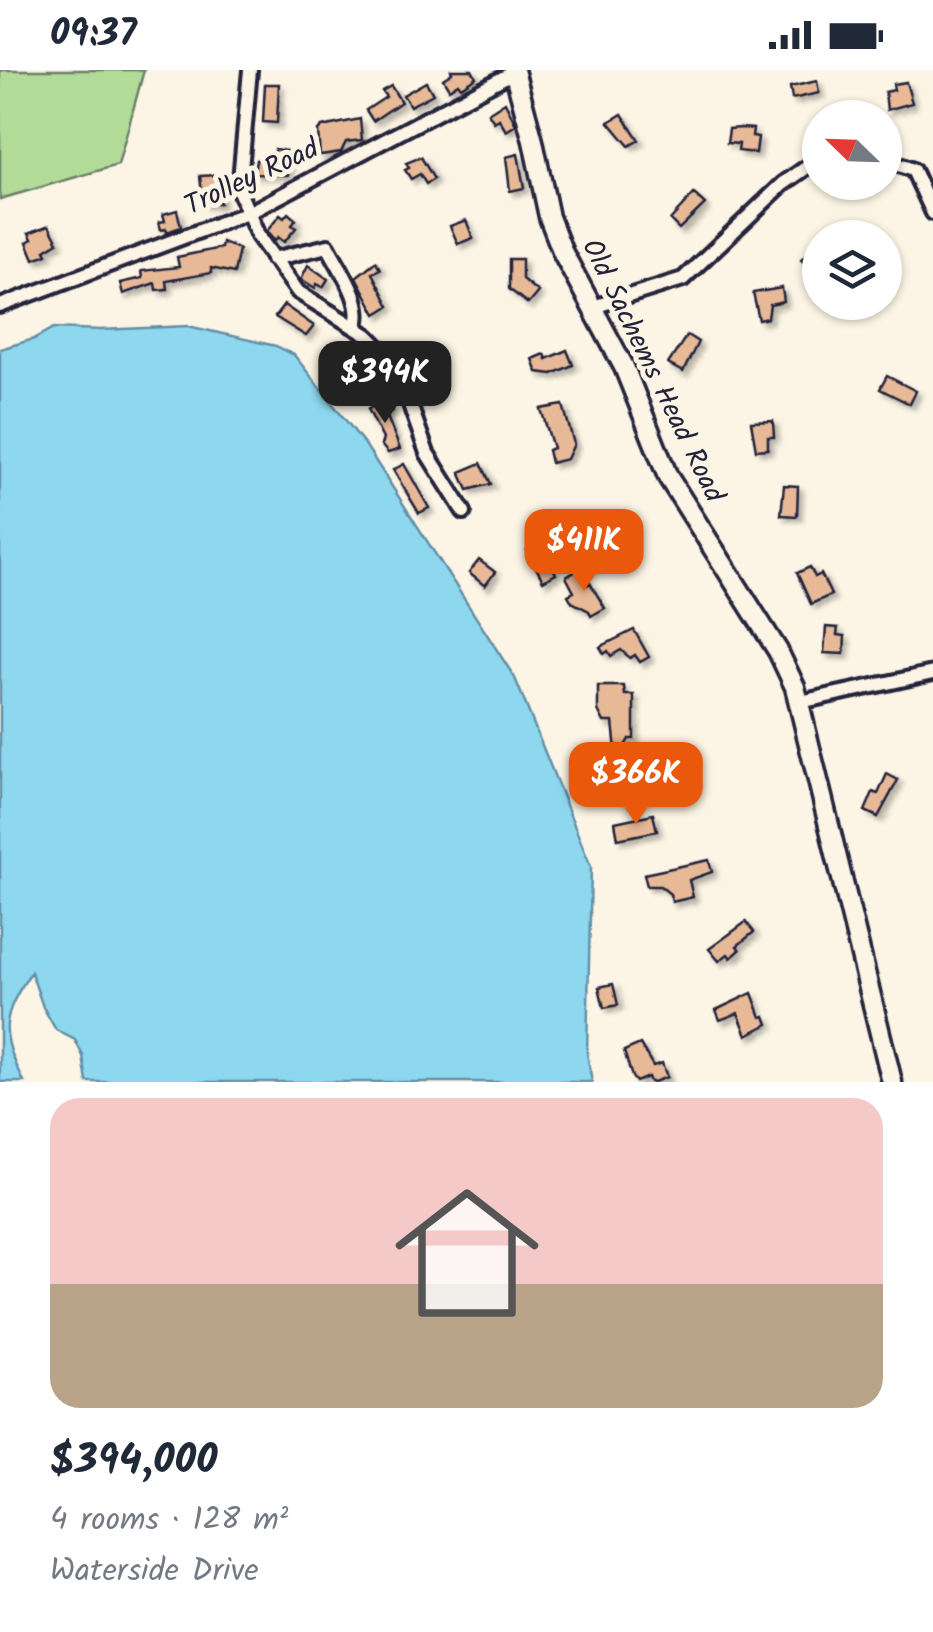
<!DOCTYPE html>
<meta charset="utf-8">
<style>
body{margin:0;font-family:Kalam,sans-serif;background:#f2f2f3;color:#1f2937;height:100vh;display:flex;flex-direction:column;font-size:38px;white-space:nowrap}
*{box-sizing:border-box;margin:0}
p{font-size:32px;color:#747a83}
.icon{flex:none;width:55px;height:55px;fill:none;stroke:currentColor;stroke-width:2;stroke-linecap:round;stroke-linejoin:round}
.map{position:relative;height:1012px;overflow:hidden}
.sheet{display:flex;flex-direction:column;background:#fff;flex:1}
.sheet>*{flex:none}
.needle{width:65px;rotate:293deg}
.buttons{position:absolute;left:802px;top:30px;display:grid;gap:20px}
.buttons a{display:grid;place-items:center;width:100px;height:100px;border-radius:50%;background:#fff;box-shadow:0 2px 8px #0004;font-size:50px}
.price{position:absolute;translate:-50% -85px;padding:0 22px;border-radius:20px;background:#ea580c;color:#fff;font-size:32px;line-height:65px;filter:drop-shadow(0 2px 5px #0008)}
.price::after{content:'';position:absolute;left:50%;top:60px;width:30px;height:22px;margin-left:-15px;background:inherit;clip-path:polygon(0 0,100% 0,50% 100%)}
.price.active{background:#222;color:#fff}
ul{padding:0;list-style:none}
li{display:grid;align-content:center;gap:20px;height:530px;padding:0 50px}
li span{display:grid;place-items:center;height:310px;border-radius:30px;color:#555}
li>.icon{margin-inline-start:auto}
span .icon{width:180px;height:180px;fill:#fffc;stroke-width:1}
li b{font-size:42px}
.status{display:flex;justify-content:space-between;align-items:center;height:70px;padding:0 50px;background:#fff;direction:ltr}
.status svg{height:28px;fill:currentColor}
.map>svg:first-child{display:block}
</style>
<div class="status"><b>09:37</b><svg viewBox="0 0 49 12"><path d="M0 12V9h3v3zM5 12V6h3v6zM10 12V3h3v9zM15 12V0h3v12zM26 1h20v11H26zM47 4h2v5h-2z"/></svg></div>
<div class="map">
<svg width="933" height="1012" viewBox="0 0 933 1012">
<defs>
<filter id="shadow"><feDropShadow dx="4.5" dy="4.5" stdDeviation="2.5" flood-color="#0004"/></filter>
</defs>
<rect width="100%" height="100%" fill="#fcf5e5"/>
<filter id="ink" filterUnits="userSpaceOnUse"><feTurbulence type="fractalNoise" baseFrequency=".01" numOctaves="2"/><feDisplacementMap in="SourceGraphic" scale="20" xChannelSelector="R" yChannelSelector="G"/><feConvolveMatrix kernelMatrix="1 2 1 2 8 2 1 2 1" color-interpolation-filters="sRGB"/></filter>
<g filter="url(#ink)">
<path fill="#b2db98" stroke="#6a7e6a" stroke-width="2.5" d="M0,0H144L118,95L0,129Z"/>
<path fill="#8ed8ef" stroke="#638fa7" stroke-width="2.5" d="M188,256L276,276L294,285L366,376L515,608L591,797L587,983L592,1012H87L83,986L75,970L56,960L43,937L31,902C0,948 0,962 24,1012H0V279L34,269L54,258L101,260Z"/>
<g fill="#e7b997" stroke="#22223b" stroke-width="2.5" filter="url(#shadow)">
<path d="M451,0H472L476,7L461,17L458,13L449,19L443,9L452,3Z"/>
<path d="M817,11L819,23L792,29L790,17Z"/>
<path d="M426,12L433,24L410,36L403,25Z"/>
<path d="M906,12L912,33L887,40L885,22L894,20L893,14Z"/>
<path d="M265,14H279L277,53L263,52Z"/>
<path d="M391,16L401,32L373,51L366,40L386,27L382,21Z"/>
<path d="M505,32L516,55L506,61L499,49L494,52L488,43Z"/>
<path d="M622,44L639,70L629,76L609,52Z"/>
<path d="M360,49L362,70L346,72L341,82L320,85L318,61L322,57Z"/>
<path d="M741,58L753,59L752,66L758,67L756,83L738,81L739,74L727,73L729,59Z"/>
<path d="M275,79L291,82L288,105L254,104L256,90L274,88Z"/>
<path d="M518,84L524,118L510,121L506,87Z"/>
<path d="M421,87L434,109L426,114L420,104L411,109L405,100L409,98L406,93Z"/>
<path d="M218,105L220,133L203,134L200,106Z"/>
<path d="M694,124L705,134L679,159L670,150Z"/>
<path d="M177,140L181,157L167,162L166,159L161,160L159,152L165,151L163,144Z"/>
<path d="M288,143L296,150L292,155L296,158L284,172L278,167L275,171L267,161L280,145L284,148Z"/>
<path d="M466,150L473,168L458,174L450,156Z"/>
<path d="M49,155L58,172L45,180L47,184L34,189L27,172L32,169L29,163Z"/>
<path d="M222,172L239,179L234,203L211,198V203L166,211L167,219L156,220L155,213L123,224L120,213L142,208L141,201L179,197L177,187L221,178Z"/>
<path d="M820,172V197L813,203L801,189Z"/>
<path d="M509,189H522V209L538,222L528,234L509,219Z"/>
<path d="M376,191L380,199L372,203L389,236L376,244L356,207Z"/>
<path d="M308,195L328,209L323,217L317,214L315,218L301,209Z"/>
<path d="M782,218L784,232L770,235L768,248L759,250L753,223Z"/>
<path d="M284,235L314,256L306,266L275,247Z"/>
<path d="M687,265L698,272L683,302L668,294Z"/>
<path d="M567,280L573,295L552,304L537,302L532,289L544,284L546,289Z"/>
<path d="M348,284L361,301L373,293L381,304L373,310L375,313L364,321L335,293Z"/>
<path d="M415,285L435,290L429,312H420V307L414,305L416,298L412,297Z"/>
<path d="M887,306L916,321L910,334L880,319Z"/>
<path d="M386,330L392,341L386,344L400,379L388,383L381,375L383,369L368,339Z"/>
<path d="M563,335L574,374L567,389L551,393L548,380L553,378L541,339Z"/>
<path d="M773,351L774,367H768V379L756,380L751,352Z"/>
<path d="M481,393L491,414L468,420L460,402Z"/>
<path d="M404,394L429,438L419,443L393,400Z"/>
<path d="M784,415L798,416L797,446L781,445Z"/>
<path d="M540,473L556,504L543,511L527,480Z"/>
<path d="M479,490L495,502L485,516L469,503Z"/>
<path d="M810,497L815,507L821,504L831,525L811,534L797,503Z"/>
<path d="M578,500L587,515L590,513L605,538L591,546L589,541L572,532L568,525L574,522L566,507Z"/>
<path d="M826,557L838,558L837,565L845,566L844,584L824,583Z"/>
<path d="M634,560L649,587L640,592L635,585L630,588L621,580L611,586L608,581L604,584L600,577Z"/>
<path d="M598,616H624L625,625H634V669H629L617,690L613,652H604L598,640Z"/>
<path d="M887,704L898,710L878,747L865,741L873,722L878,724Z"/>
<path d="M653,744L657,761L618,769L615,752Z"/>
<path d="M709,790L712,802L689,810L693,827L672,832L670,824L660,816H647L644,804Z"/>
<path d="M746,852L754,862L737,876L740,880L731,888L728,884L719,891L709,879Z"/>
<path d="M613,914L618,935L604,938L599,917Z"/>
<path d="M752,923L761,947L765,946L768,954L747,965L738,943L720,950L716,940Z"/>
<path d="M640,974L653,996L662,993L667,1007L654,1012H650L648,1007L636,1012L632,1007L624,981Z"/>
</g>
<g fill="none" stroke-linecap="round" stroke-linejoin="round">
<g stroke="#22223b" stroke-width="20">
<g id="street">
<path d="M250,0L239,121L258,166L298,222L367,265L386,284L401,309L427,383L464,442"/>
<path d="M885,90L913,100L933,143"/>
<path d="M273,189L328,176C339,198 366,234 355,257"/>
<path d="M0,236L250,142L514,2"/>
<path d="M593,237L683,209L783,114L820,88"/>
<path d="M800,632L933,603"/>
</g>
</g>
<g stroke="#22223b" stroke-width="25">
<path id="secondary" d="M514,0L533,71L549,147L563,183L624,297L668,407L778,581L795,617L892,1012"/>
</g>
<use href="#street" stroke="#fcf5e5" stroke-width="12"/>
<use href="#secondary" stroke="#fcf5e5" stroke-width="18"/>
</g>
</g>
<g text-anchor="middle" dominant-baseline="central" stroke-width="10" stroke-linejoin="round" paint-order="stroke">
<g font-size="28" fill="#22223b" stroke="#fcf5e5">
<text transform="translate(252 108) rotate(-25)">Trolley Road</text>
<text transform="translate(652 301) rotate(64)">Old Sachems Head Road</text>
</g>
</g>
</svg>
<div class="buttons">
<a><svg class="needle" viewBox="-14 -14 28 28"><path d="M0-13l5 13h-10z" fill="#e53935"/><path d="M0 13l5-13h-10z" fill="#747a83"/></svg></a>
<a><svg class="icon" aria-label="layers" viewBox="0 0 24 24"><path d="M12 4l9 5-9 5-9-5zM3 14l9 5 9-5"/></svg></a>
</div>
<b class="price active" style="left:385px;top:356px">$394K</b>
<b class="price" style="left:584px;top:524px">$411K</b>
<b class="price" style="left:636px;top:757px">$366K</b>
</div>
<section class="sheet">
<ul>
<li><span style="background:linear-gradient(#f6c9c9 60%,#b9a48a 0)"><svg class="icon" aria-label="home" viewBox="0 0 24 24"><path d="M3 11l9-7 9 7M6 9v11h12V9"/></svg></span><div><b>$394,000</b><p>4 rooms · 128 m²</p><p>Waterside Drive</p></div></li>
</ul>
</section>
